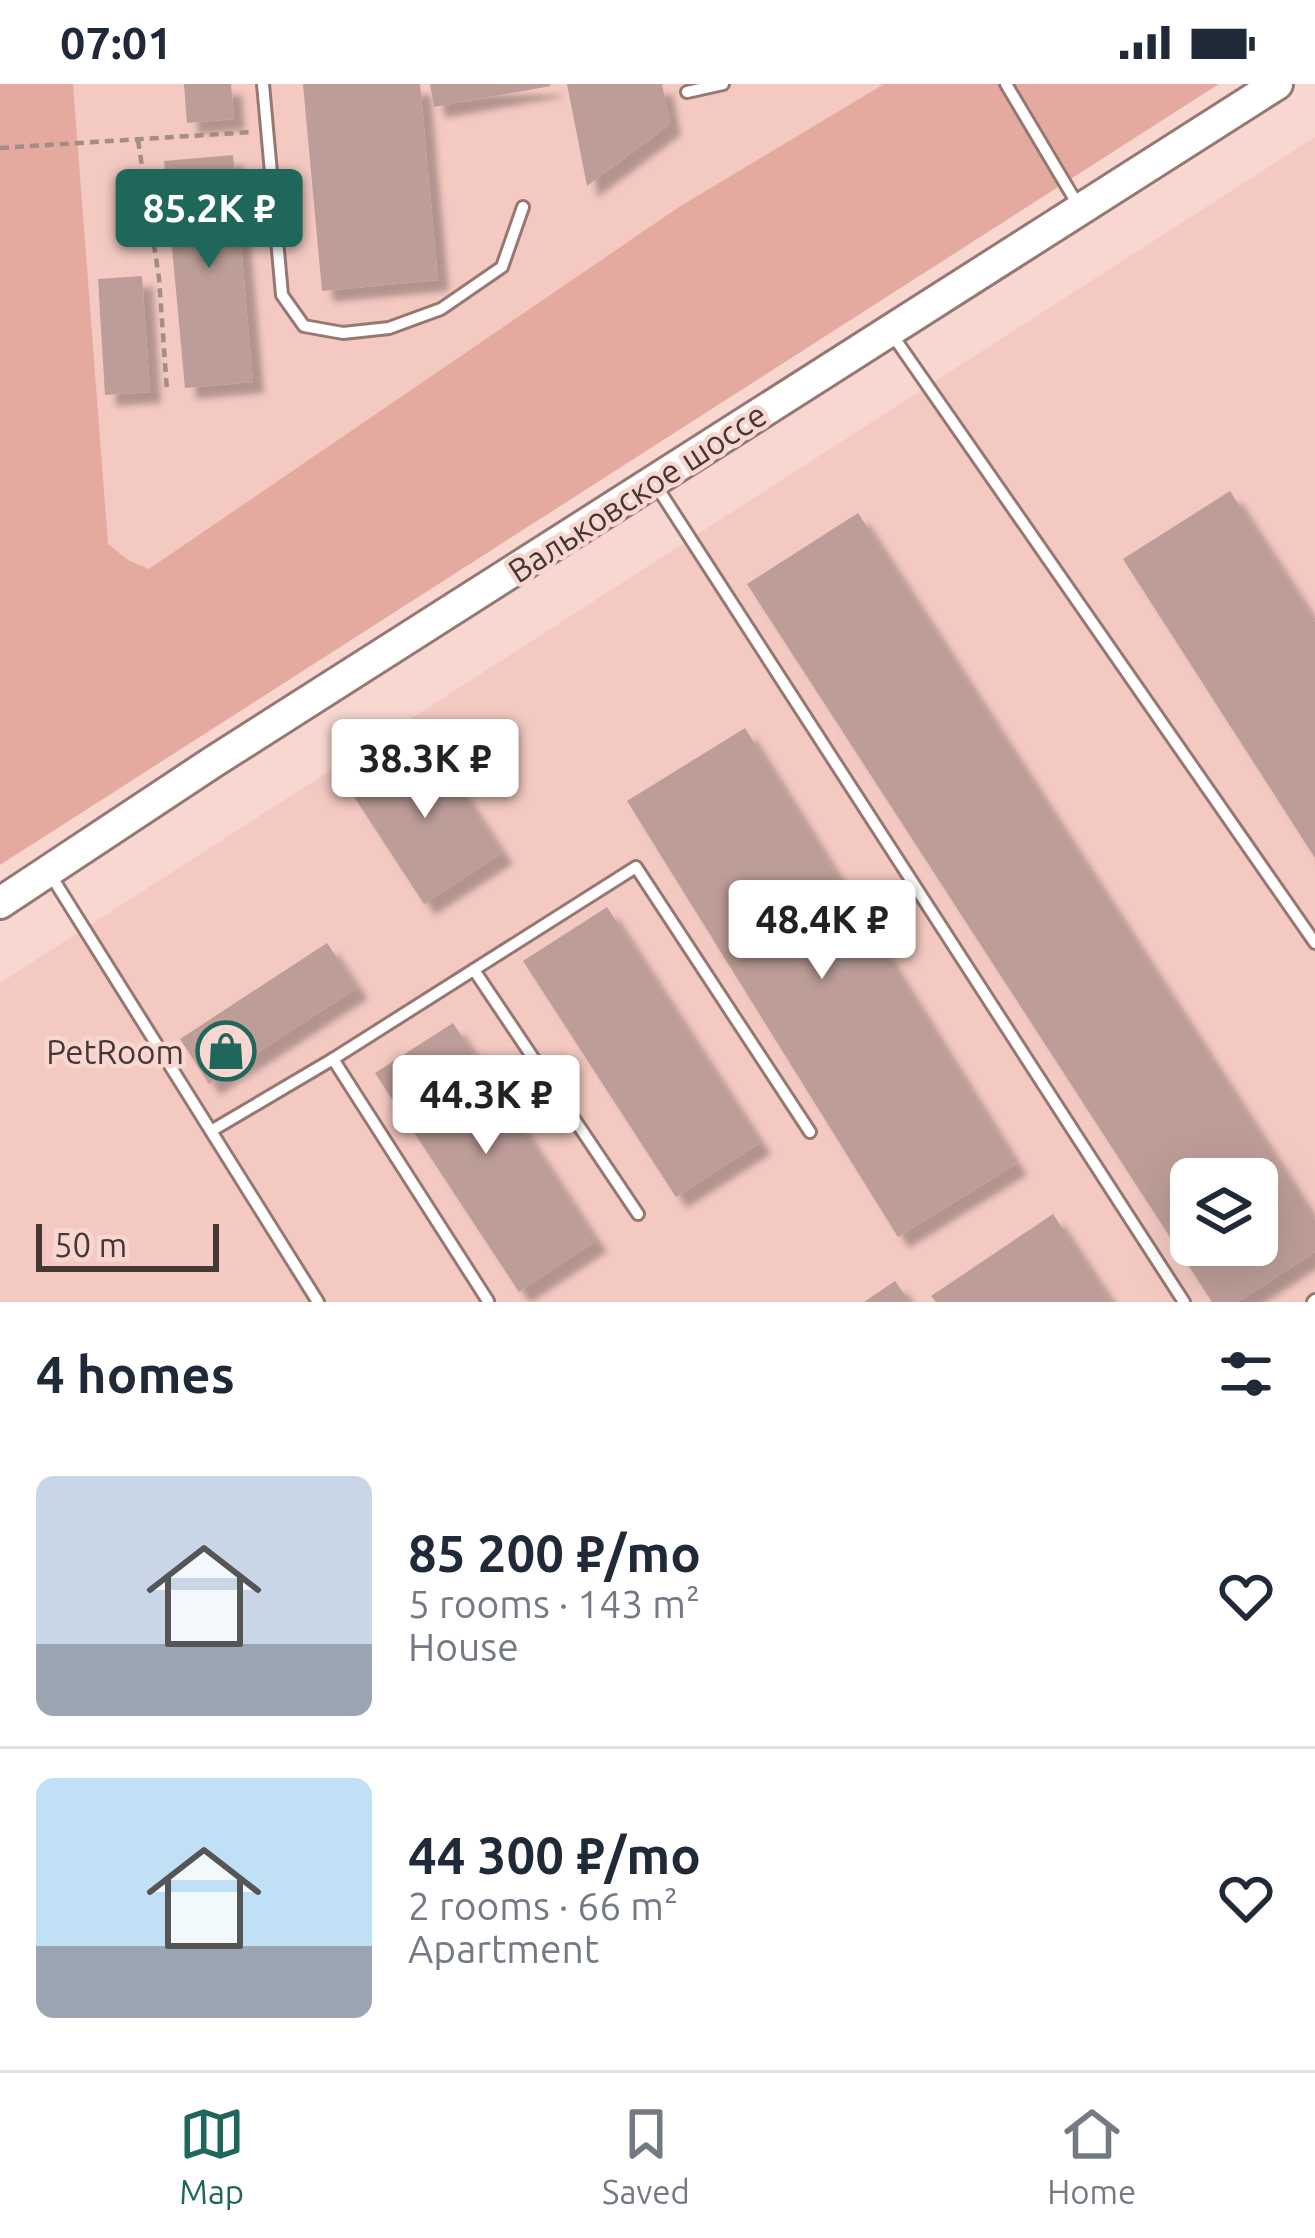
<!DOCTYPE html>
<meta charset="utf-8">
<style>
body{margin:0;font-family:Ubuntu,sans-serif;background:#f6f6f7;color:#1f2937;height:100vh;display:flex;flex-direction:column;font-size:45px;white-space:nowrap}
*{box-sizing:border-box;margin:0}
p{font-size:39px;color:#747a83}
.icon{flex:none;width:66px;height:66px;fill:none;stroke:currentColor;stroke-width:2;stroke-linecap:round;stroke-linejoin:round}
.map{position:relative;height:1218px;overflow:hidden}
.sheet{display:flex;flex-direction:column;background:#fff;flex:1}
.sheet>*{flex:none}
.fabs{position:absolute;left:1170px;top:1074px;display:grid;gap:24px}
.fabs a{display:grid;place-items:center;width:108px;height:108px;border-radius:18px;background:#fff;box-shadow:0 12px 48px #0002;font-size:60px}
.scale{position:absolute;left:36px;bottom:30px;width:183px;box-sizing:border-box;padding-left:12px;border:6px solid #443734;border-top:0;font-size:33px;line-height:42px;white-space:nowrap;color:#443734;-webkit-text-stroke:9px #f9d7d1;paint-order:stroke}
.price{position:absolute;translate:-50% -102px;padding:0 27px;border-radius:12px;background:#fff;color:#222;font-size:39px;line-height:78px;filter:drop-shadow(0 3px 6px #0008)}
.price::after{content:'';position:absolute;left:50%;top:72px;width:36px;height:27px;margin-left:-18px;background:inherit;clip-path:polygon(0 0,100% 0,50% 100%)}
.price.active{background:#20675b;color:#fff}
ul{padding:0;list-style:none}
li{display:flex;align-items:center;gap:36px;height:300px;padding:0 36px}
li+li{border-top:3px solid #e0e1e3}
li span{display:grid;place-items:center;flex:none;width:336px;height:240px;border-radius:18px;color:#555}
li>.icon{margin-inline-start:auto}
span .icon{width:144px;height:144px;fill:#fffc;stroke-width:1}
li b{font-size:51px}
h2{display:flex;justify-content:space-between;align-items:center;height:144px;padding:0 36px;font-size:51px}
.status{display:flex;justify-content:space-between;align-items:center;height:84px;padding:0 60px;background:#fff;direction:ltr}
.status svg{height:33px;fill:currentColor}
.tabs{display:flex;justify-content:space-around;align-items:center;height:168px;border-top:3px solid #e0e1e3;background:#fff;font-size:33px;color:#747a83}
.tabs a{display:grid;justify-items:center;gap:6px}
.tabs .active{color:#20675b}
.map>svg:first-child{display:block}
</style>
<div class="status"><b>07:01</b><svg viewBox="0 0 49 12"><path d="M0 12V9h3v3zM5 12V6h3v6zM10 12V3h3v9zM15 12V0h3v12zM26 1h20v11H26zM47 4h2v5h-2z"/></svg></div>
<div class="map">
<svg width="1315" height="1218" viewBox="0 0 1315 1218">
<defs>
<filter id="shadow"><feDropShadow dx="11" dy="11" stdDeviation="3" flood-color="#0004"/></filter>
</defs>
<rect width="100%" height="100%" fill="#f9d7d1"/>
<g fill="#f3c9c1" fill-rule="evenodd">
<path d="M48,0H981L111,554Z"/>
<path d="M1315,53V1218H0V899ZM1191,1095H1257V1161H1191Z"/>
</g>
<path fill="#e5aa9f" d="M0,0H73L108,460L128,476L149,485L679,123L884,0H1219L0,781Z"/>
<g fill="#bd9d97" fill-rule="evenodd" filter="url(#shadow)">
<path d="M184,0H231L234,35L187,39Z"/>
<path d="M303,0H420L438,196L322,207Z"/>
<path d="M430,0H550L551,2L434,23Z"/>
<path d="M567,0H662L670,40L587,102Z"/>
<path d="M233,71L253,298L185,304L164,77Z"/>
<path d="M142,192L150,308L105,311L98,195Z"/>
<path d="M1230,407L1315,538V774L1123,475Z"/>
<path d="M858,429L1315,1136V1168L1238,1218H1212L747,500ZM1191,1095H1257V1161H1191Z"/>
<path d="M745,644L1016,1080L898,1153L627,717Z"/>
<path d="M427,655L502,769L424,820L349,705Z"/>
<path d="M607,823L760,1059L676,1113L523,877Z"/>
<path d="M327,859L357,904L209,1000L180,955Z"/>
<path d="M453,939L596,1157L519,1208L375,989Z"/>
<path d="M1053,1130L1111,1218H936L931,1212Z"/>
<path d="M895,1197L910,1218H864Z"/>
</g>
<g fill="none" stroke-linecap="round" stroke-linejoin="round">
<g stroke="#967872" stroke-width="16">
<g id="lane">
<path d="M263,0L282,211L304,242L343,249L389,244L441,225L502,183L523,123"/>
<path d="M1006,0L1078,121"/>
<path d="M687,8L723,0"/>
<path d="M891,249L1315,859"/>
<path d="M655,400L1184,1218"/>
<path d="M50,790L318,1218"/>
<path d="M474,886L638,1130"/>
<path d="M333,975L636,783L810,1048"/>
<path d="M211,1047L333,975L488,1217"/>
<path d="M1313,1218L1315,1216"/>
</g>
</g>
<g stroke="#967872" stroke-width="36">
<path id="secondary" d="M0,819L213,678L1277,0"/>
</g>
<g stroke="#a48c87" stroke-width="4.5" stroke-dasharray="9 6" stroke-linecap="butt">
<path d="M138,56L159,194L167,307"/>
<path d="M0,64L252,48"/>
</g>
<use href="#lane" stroke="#fff" stroke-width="10"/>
<use href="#secondary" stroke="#fff" stroke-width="30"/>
</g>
<defs>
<g id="shop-ring" transform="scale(3)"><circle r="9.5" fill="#f9d7d1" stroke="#20675b" stroke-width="1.5"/><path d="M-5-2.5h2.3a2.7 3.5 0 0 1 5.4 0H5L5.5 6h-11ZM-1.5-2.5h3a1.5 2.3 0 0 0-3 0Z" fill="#20675b"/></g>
</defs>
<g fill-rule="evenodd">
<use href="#shop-ring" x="226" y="967"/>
</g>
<g text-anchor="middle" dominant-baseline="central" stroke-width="9" stroke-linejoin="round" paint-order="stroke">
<g font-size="33" fill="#443734" stroke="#f9d7d1">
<text transform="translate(637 408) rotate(-33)">Вальковское шоссе</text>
</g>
<g font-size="33" fill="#443734" stroke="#f9d7d1" text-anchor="end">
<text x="184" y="967">PetRoom</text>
</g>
</g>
</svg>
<div class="fabs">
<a><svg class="icon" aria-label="layers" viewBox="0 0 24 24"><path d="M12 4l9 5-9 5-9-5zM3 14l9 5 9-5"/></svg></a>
</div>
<div class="scale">50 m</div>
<b class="price active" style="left:209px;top:187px">85.2K ₽</b>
<b class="price" style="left:425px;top:737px">38.3K ₽</b>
<b class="price" style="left:822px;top:898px">48.4K ₽</b>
<b class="price" style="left:486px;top:1073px">44.3K ₽</b>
</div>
<section class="sheet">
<h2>4 homes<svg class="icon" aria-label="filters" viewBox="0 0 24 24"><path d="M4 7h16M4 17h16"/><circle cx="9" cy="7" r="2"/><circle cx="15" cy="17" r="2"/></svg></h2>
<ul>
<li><span style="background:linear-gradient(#c9d6e8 70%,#9aa5b1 0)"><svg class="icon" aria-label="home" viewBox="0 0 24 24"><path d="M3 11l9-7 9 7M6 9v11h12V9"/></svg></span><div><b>85 200 ₽/mo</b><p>5 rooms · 143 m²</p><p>House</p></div><svg class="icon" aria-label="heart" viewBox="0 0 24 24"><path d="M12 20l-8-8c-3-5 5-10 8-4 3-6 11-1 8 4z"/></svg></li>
<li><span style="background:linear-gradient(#bfe0f5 70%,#9aa5b1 0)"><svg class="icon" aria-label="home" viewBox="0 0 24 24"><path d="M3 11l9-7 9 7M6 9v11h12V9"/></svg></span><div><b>44 300 ₽/mo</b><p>2 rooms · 66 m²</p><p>Apartment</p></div><svg class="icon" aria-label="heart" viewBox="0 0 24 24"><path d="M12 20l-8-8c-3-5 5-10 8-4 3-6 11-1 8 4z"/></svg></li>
</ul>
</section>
<nav class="tabs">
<a class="active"><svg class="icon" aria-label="map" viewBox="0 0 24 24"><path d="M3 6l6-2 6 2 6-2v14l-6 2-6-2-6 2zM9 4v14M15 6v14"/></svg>Map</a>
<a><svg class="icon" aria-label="saved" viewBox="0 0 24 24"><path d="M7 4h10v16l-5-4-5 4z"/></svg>Saved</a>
<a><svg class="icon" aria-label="home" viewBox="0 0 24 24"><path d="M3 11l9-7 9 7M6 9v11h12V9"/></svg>Home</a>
</nav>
